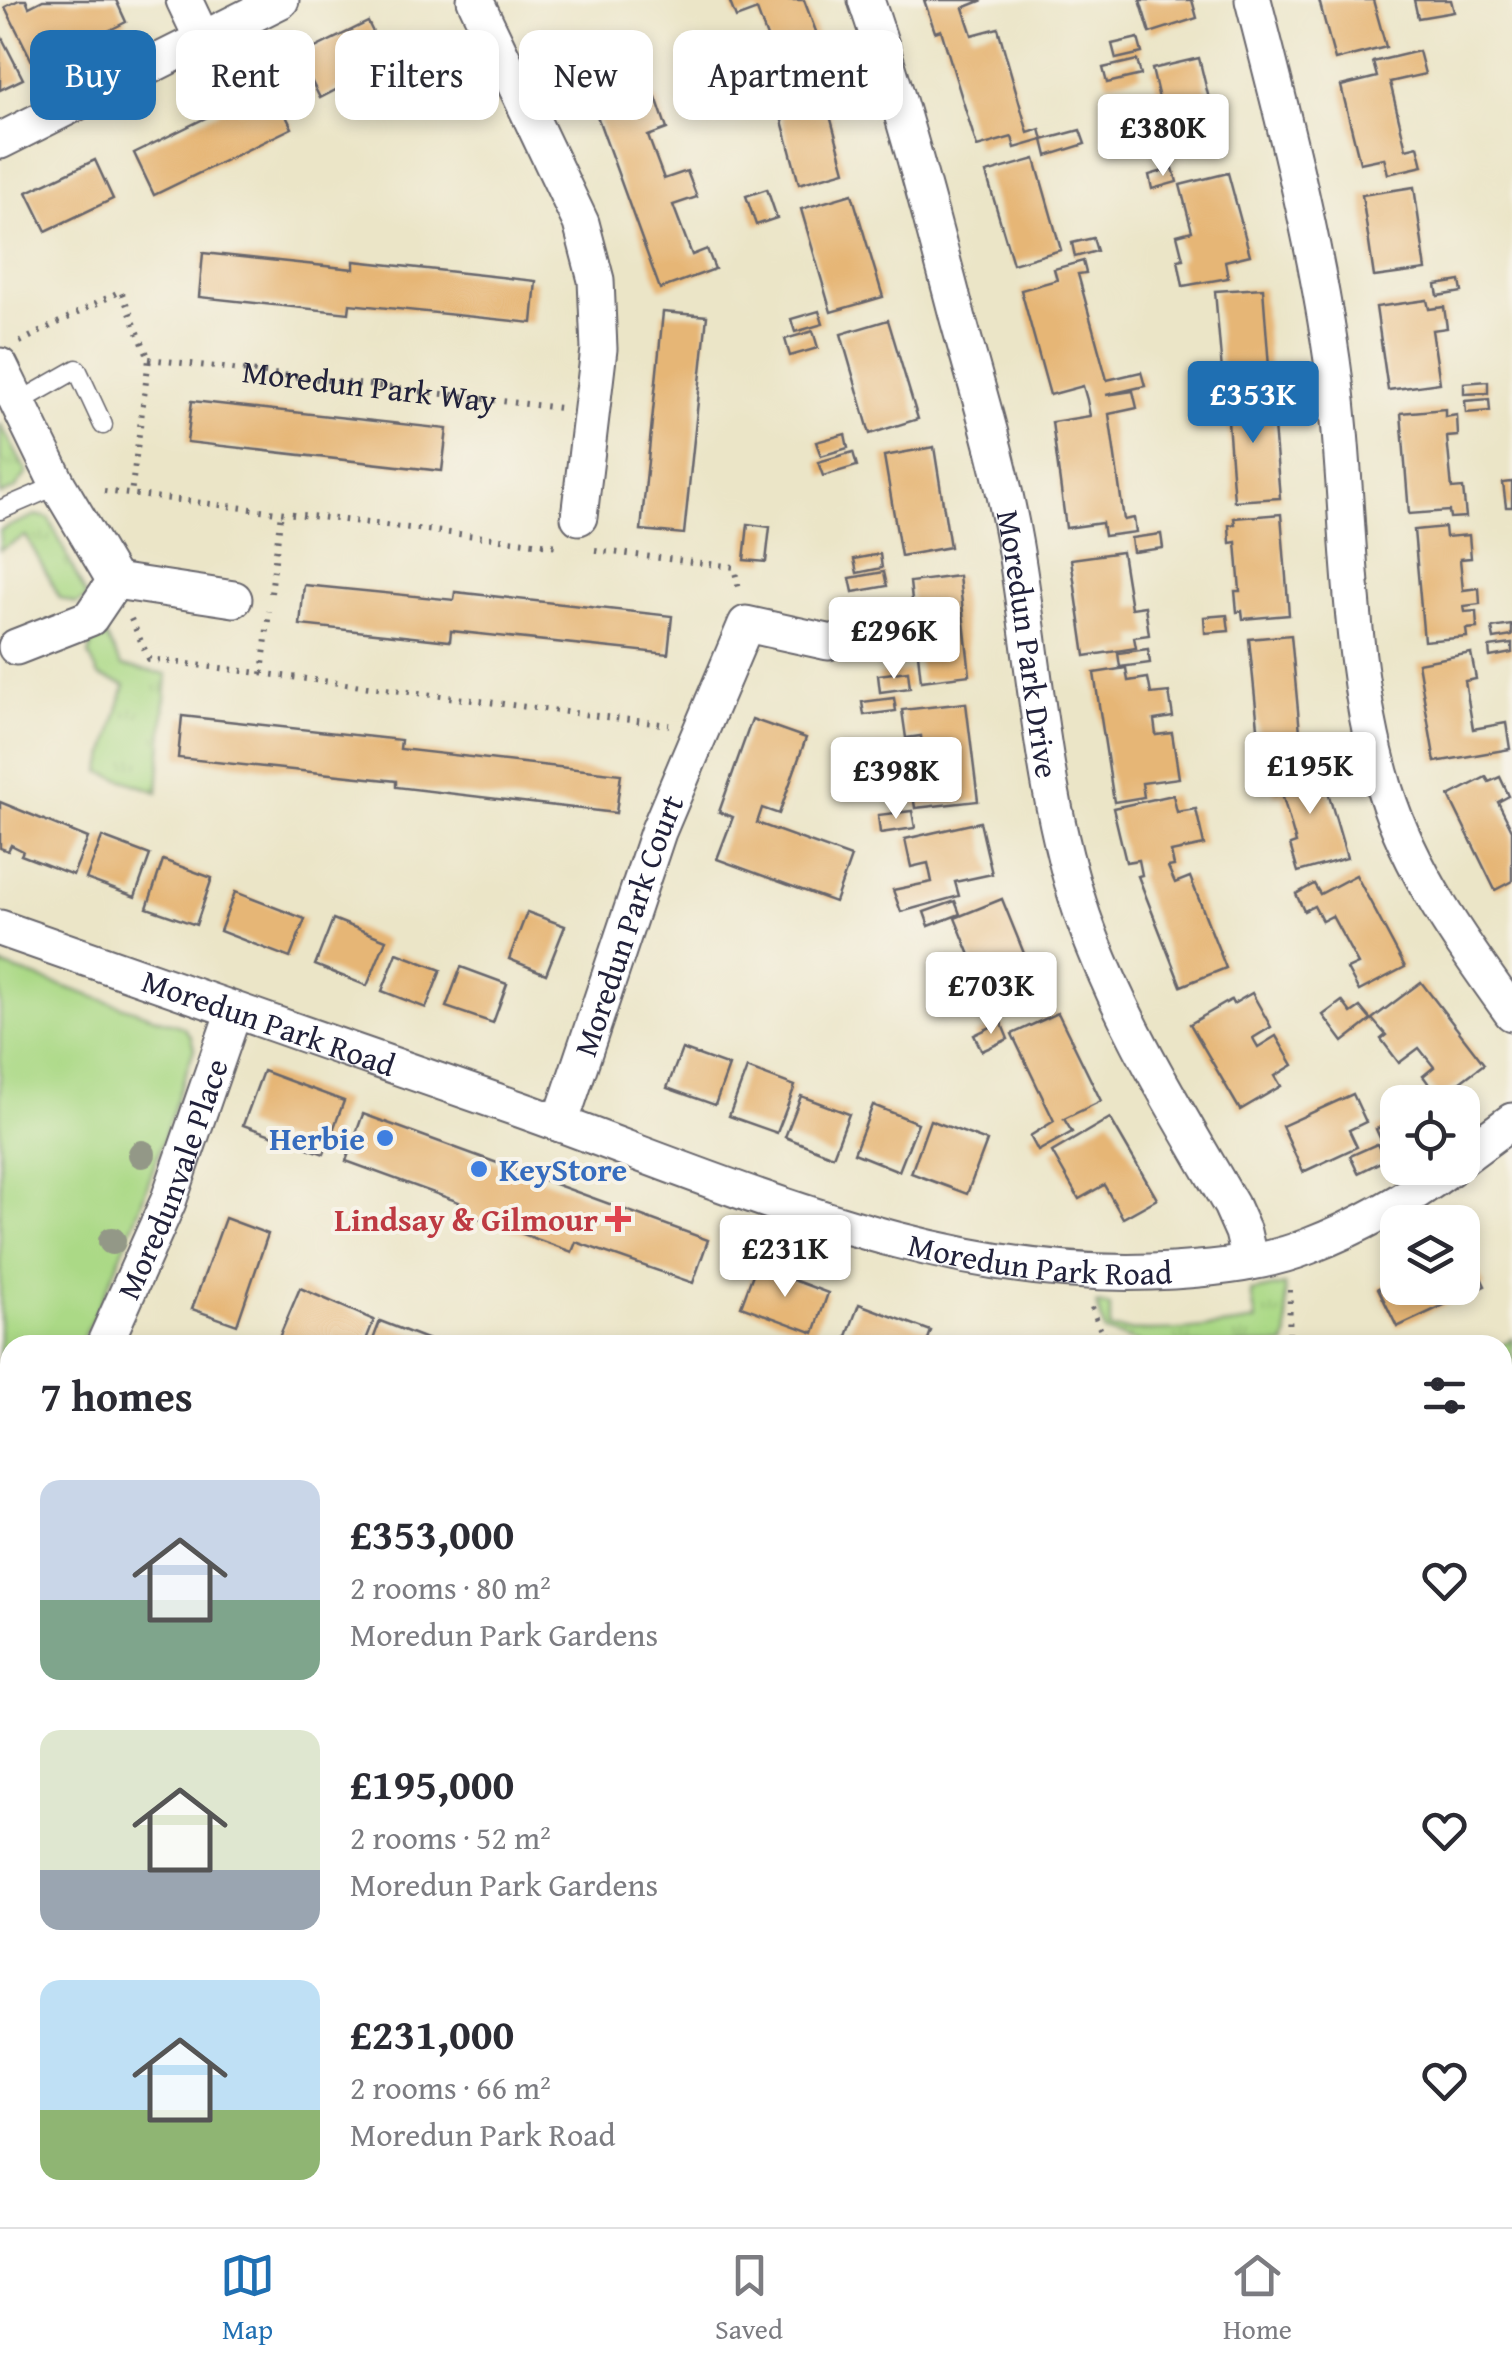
<!DOCTYPE html>
<meta charset="utf-8">
<style>
body{margin:0;font-family:"Gentium Book Plus",serif;background:#f2f2f3;color:#2b2b33;height:100vh;display:flex;flex-direction:column;font-size:38px;white-space:nowrap}
*{box-sizing:border-box;margin:0}
p{font-size:32px;color:#7c7c81}
.icon{flex:none;width:55px;height:55px;fill:none;stroke:currentColor;stroke-width:2;stroke-linecap:round;stroke-linejoin:round}
.map{position:relative;flex:1;overflow:hidden}
.side{position:absolute;left:0px;top:1335px;width:1512px;height:892px;display:flex;flex-direction:column;background:#fff;border-radius:30px 30px 0 0;box-shadow:0 5px 15px #0003}
.side>*{flex:none}
.guide{position:absolute;left:30px;top:30px;width:1000px;height:90px;display:flex;gap:20px}
.fabs{position:absolute;left:1380px;top:1085px;display:grid;gap:20px}
.fabs a{display:grid;place-items:center;width:100px;height:100px;border-radius:20px;background:#fff;box-shadow:0 5px 15px #0003;font-size:50px}
.price{position:absolute;translate:-50% -85px;padding:0 22px;border-radius:10px;background:#fff;color:#222;font-size:32px;line-height:65px;filter:drop-shadow(0 2px 5px #0008)}
.price::after{content:'';position:absolute;left:50%;top:60px;width:30px;height:22px;margin-left:-15px;background:inherit;clip-path:polygon(0 0,100% 0,50% 100%)}
.price.selected{background:#1f6fb2;color:#fff}
ul{padding:0;list-style:none}
li{display:flex;align-items:center;gap:30px;height:250px;padding:0 40px}
li span{display:grid;place-items:center;flex:none;width:280px;height:200px;border-radius:20px;color:#555}
li>.icon{margin-inline-start:auto}
span .icon{width:120px;height:120px;fill:#fffc;stroke-width:1}
li b{font-size:42px}
h2{display:flex;justify-content:space-between;align-items:center;height:120px;padding:0 40px;font-size:42px}
.pill{padding:0 35px;border-radius:20px;background:#fff;box-shadow:0 5px 15px #0003;font-size:35px;line-height:90px}
.pill.selected{background:#1f6fb2;color:#fff}
.dock{display:flex;justify-content:space-around;align-items:center;height:140px;border-top:2px solid #e1e1e2;background:#fff;font-size:28px;color:#7c7c81}
.dock a{display:grid;justify-items:center;gap:5px}
.dock .selected{color:#1f6fb2}
.map>svg:first-child{display:block}
</style>
<div class="map">
<svg width="1512" height="2227" viewBox="0 0 1512 2227">
<defs>
<pattern id="grass-tufts" width="24" height="20" patternUnits="userSpaceOnUse" patternTransform="scale(2.5)"><rect width="24" height="20" fill="#abd986"/><path d="M3 7l-1-3M5 7V3M7 7l1-3M15 17l-1-3M17 17v-4M19 17l1-3" fill="none" stroke="#93ba75"/></pattern>
</defs>
<rect width="100%" height="100%" fill="#f7f3e8"/>
<filter id="ink" filterUnits="userSpaceOnUse"><feTurbulence type="fractalNoise" baseFrequency=".01" numOctaves="2"/><feDisplacementMap in="SourceGraphic" scale="20" xChannelSelector="R" yChannelSelector="G"/><feConvolveMatrix kernelMatrix="1 2 1 2 8 2 1 2 1" color-interpolation-filters="sRGB"/></filter>
<filter id="wash" filterUnits="userSpaceOnUse"><feTurbulence type="fractalNoise" baseFrequency=".0048" numOctaves="4" result="noise"/><feDisplacementMap in="SourceGraphic" scale="40" xChannelSelector="R" yChannelSelector="G"/><feGaussianBlur stdDeviation="2.25" result="paint"/><feColorMatrix in="noise" values="0 0 0 0 0 0 0 0 0 0 0 0 0 0 0 0 0 1.4 0 .05"/><feComposite in="paint" operator="in"/></filter>
<g filter="url(#wash)">
<rect width="100%" height="100%" fill="#ebe5c7"/>
<g fill="url(#grass-tufts)" stroke="#667e60" stroke-width="2.5">
<path d="M0,423L27,473L15,489L0,495Z"/>
<path d="M36,515L49,518L87,598L76,604L60,598L26,536L0,550V530Z"/>
<path d="M104,633L122,666L167,674L158,792L101,772L125,685L99,676L89,655L92,640Z"/>
<path d="M1285,1285L1288,1334L1285,1345H1146L1105,1332L1096,1304L1110,1306V1329C1160,1334 1207,1329 1256,1321L1251,1292Z"/>
</g>
<g fill="#abd986" stroke="#667e60" stroke-width="2.5">
<path d="M0,965L183,1027L191,1036L194,1049C159,1149 130,1252 79,1345H10V1474L0,1496Z"/>
<path d="M1512,1338V2074L1503,2077L1502,1345Z"/>
<path d="M381,2218H742L738,2227H407Z"/>
</g>
<g id="blocks">
<g fill="#e6b676">
<path d="M19,0H26L29,7L43,0H116L126,22L74,48L76,52L37,71L5,7Z"/>
<path d="M729,0H804L820,42L775,59L757,10L736,18Z"/>
<path d="M924,0H983L963,8L972,35L998,28L1028,133L1040,129L1043,140L1015,148L1012,137L977,147L941,30L935,32Z"/>
<path d="M1140,0H1192L1197,18L1150,33Z"/>
<path d="M1319,0H1373L1386,47L1335,60Z"/>
<path d="M1414,0H1451L1454,12L1418,18Z"/>
<path d="M368,22L388,63L320,98L299,56Z"/>
<path d="M0,34L23,79L0,90Z"/>
<path d="M1138,38L1142,53L1116,59L1112,44Z"/>
<path d="M1419,51L1425,74L1390,82L1406,149L1418,146L1423,166L1388,174L1384,158L1360,163L1341,86L1377,77L1373,62Z"/>
<path d="M762,58L768,74L725,90L719,73Z"/>
<path d="M1199,58L1220,144L1172,154L1152,69Z"/>
<path d="M815,60L845,171L799,184L773,87L789,83L785,68Z"/>
<path d="M1137,60L1141,75L1107,83L1103,68Z"/>
<path d="M622,66L636,104L656,97L667,129L648,136L664,179L687,171L697,197L673,205L692,255L707,249L715,269L660,289L584,80Z"/>
<path d="M271,86L292,128L154,195L134,153Z"/>
<path d="M1080,130L1085,144L1047,156L1043,140Z"/>
<path d="M1035,159L1061,250L1013,264L986,173Z"/>
<path d="M95,160L113,199L46,231L27,192Z"/>
<path d="M1173,168L1177,182L1152,189L1149,175Z"/>
<path d="M1228,173L1250,255L1225,261L1228,278L1183,286L1178,260L1183,259L1177,235L1192,231L1180,185Z"/>
<path d="M1414,187L1426,270L1374,277L1362,195Z"/>
<path d="M767,189L777,218L756,225L746,196Z"/>
<path d="M852,194L883,297L831,312L801,209Z"/>
<path d="M1093,238L1097,251L1075,257L1072,243Z"/>
<path d="M203,253L354,269V261L536,281L532,323L350,304L349,313L199,297Z"/>
<path d="M1083,261L1086,273L1078,274L1107,380L1141,372L1145,386L1106,395L1133,391L1137,408L1109,414L1124,520L1134,518L1136,532L1104,536L1102,523L1066,528L1052,422L1090,416L1087,400L1083,386L1050,395L1021,290L1057,280L1054,269Z"/>
<path d="M1460,281L1462,292L1438,296L1436,285Z"/>
<path d="M1263,288L1269,367L1222,371L1215,291Z"/>
<path d="M1427,300L1429,309L1444,307L1447,328L1432,330L1440,383L1388,390L1376,307Z"/>
<path d="M819,311L823,324L795,332L791,319Z"/>
<path d="M663,312L707,316L684,534L641,530Z"/>
<path d="M888,320L918,419L870,434L841,334Z"/>
<path d="M813,331L818,348L790,356L785,339Z"/>
<path d="M1488,381V393L1464,394V383Z"/>
<path d="M1271,390L1280,498L1234,501L1226,394Z"/>
<path d="M1489,399L1490,411L1466,413L1465,401Z"/>
<path d="M192,401L447,429L442,471L187,442Z"/>
<path d="M1445,409V417L1457,415L1458,436L1447,437L1452,489L1463,488L1466,517L1450,518L1449,511L1409,514L1401,413Z"/>
<path d="M845,434L848,448L821,456L816,442Z"/>
<path d="M934,447L950,547L901,556L884,456Z"/>
<path d="M853,452L857,466L823,476L818,462Z"/>
<path d="M1512,482V507H1506L1503,483Z"/>
<path d="M1281,514L1289,615L1243,619L1242,611L1237,612L1235,591H1240L1236,542L1230,543L1229,525L1235,524L1234,518Z"/>
<path d="M748,524L770,527L766,562L744,560Z"/>
<path d="M1445,527L1446,537L1469,535L1471,558L1460,559L1463,590L1479,588L1480,604L1464,606L1465,612L1476,611L1477,628L1466,629L1467,637L1424,641L1414,530Z"/>
<path d="M1161,534L1163,548L1133,552L1131,538Z"/>
<path d="M1122,552L1131,608L1145,606L1149,635L1134,637L1136,648L1085,656L1071,559Z"/>
<path d="M880,554L882,568L857,573L854,559Z"/>
<path d="M884,572L887,586L853,592L850,578Z"/>
<path d="M959,576L970,675L921,681L910,582Z"/>
<path d="M304,585L454,600L455,592L672,616L668,654L451,631L450,641L300,625Z"/>
<path d="M1227,615L1229,631L1205,633L1204,617Z"/>
<path d="M1512,625V636L1494,639L1492,628Z"/>
<path d="M1291,635L1301,743L1260,747L1249,639Z"/>
<path d="M1512,644V653L1490,657L1489,647Z"/>
<path d="M1148,649L1150,663L1120,667L1118,653Z"/>
<path d="M1471,653L1476,679L1465,681L1473,729L1506,723L1510,749L1435,762L1418,663Z"/>
<path d="M1126,668L1128,681L1148,678L1151,694L1169,692L1173,717L1154,720L1156,735L1172,733L1179,778L1142,783L1144,797L1114,802L1094,673Z"/>
<path d="M908,671L910,688L880,692L878,675Z"/>
<path d="M894,698L896,711L864,715L862,702Z"/>
<path d="M966,703L978,801L915,808L911,781L926,778L921,736L906,738L902,710Z"/>
<path d="M182,716L401,740L400,749L621,774L616,813L396,787V781L178,758Z"/>
<path d="M752,719L806,738L779,814L762,808L757,823L851,857L835,902L717,859L733,817L719,812Z"/>
<path d="M1319,761L1347,858L1298,872L1290,845L1296,843L1282,794L1275,796L1270,781L1277,779L1276,774Z"/>
<path d="M1486,777L1489,782L1500,777L1509,796L1498,802L1512,830V881L1495,890L1449,796Z"/>
<path d="M1173,795L1177,812L1196,809L1204,845L1171,852L1174,866L1168,867L1175,883L1190,877L1226,968L1181,986L1138,876L1142,875L1139,860L1126,862L1113,808Z"/>
<path d="M0,802L88,838L73,875L21,855L23,851L11,845L8,851L0,848Z"/>
<path d="M912,811L915,828L880,833L878,815Z"/>
<path d="M980,822L992,874L955,882L959,896L901,912L893,890L932,882L928,863L911,867L905,839Z"/>
<path d="M102,837L150,855L135,897L86,879Z"/>
<path d="M163,860L212,878L196,925L147,908Z"/>
<path d="M1356,875L1405,967L1359,991L1347,969L1358,964L1332,916L1322,921L1314,906L1304,911L1296,894L1314,884L1320,894Z"/>
<path d="M235,892L305,919L290,958L220,931Z"/>
<path d="M1002,899L1040,993L993,1012L955,918Z"/>
<path d="M955,901L960,914L929,926L924,912Z"/>
<path d="M527,912L565,926L546,974L509,959Z"/>
<path d="M333,919L386,940L367,986L315,965Z"/>
<path d="M397,953L441,970L426,1008L382,991Z"/>
<path d="M461,967L507,984L493,1023L446,1007Z"/>
<path d="M1421,982L1484,1064L1439,1098L1423,1076L1434,1067L1419,1048L1399,1063L1381,1039L1386,1035L1372,1019Z"/>
<path d="M1252,993L1271,1027L1253,1038L1255,1042L1258,1047L1276,1036L1293,1065L1275,1076L1281,1086L1240,1110L1190,1024L1231,1000L1233,1004Z"/>
<path d="M1342,1001L1351,1013L1360,1007L1371,1020L1343,1042L1323,1015Z"/>
<path d="M1058,1013L1101,1101L1064,1119L1072,1132L1038,1151L1030,1136L1054,1121L1012,1034Z"/>
<path d="M1001,1022L1008,1039L982,1051L974,1035Z"/>
<path d="M682,1049L729,1066L715,1105L667,1088Z"/>
<path d="M747,1068L795,1086L777,1133L729,1116Z"/>
<path d="M263,1071L344,1101L324,1154L243,1125Z"/>
<path d="M1353,1094L1366,1122L1349,1130L1357,1147L1303,1172L1282,1126Z"/>
<path d="M801,1096L849,1114L833,1156L785,1137Z"/>
<path d="M873,1105L918,1123L899,1171L854,1153Z"/>
<path d="M363,1114L708,1240L693,1283L576,1242L572,1252L457,1210L459,1202L346,1161Z"/>
<path d="M1110,1118L1157,1199L1123,1218L1104,1185L1079,1199L1052,1152Z"/>
<path d="M1398,1119V1152L1388,1156L1376,1129Z"/>
<path d="M930,1120L987,1141L967,1194L911,1173Z"/>
<path d="M1377,1144L1385,1160L1358,1173L1350,1156Z"/>
<path d="M225,1218L268,1234L237,1325L192,1309Z"/>
<path d="M1466,1246L1485,1286L1397,1327L1378,1288L1398,1279V1288H1462V1248Z"/>
<path d="M756,1266L828,1293L814,1333L741,1306Z"/>
<path d="M300,1288L374,1320L364,1345H314L306,1341L304,1345H290L278,1340Z"/>
<path d="M859,1304L931,1331L926,1345L844,1344Z"/>
<path d="M380,1321L442,1345H371Z"/>
<path d="M7,1978H10V2029L3,2028Z"/>
<path d="M13,2218H60V2227H12Z"/>
<path d="M137,2218H225L222,2227H134Z"/>
<path d="M246,2218H255L278,2227H242Z"/>
<path d="M813,2218H882L885,2223L880,2227H820Z"/>
<path d="M1024,2218H1093L1100,2227H1042L1037,2219L1028,2225Z"/>
<path d="M1412,2218H1457L1468,2227H1403Z"/>
</g>
</g>
</g>
<g filter="url(#ink)">
<use href="#blocks" fill-opacity="0" stroke="#68666c" stroke-width="2.5"/>
<g fill="none" stroke-linecap="round" stroke-linejoin="round">
<g stroke="#68666c" stroke-width="21">
<g id="lane">
<path d="M19,402L77,369L103,425"/>
<path d="M0,510L58,485"/>
<path d="M0,2096H10"/>
</g>
</g>
<g stroke="#68666c" stroke-width="39">
<g id="street">
<path d="M184,0L202,38"/>
<path d="M475,0L581,223L596,280L599,349L579,517"/>
<path id="s2" d="M866,0C902,105 930,212 958,319C979,394 1002,469 1015,546C1036,671 1042,796 1083,917C1119,1019 1177,1112 1231,1205L1243,1232L1250,1262"/>
<path d="M1253,0C1282,112 1311,225 1329,340C1353,488 1341,645 1385,790C1410,871 1463,945 1512,1013"/>
<path d="M0,141L281,0"/>
<path d="M0,366L58,485L115,581"/>
<path d="M16,647L90,618L115,581L234,599"/>
<path id="s3" d="M0,928C174,990 348,1049 522,1110C733,1185 945,1286 1173,1271C1218,1268 1267,1263 1309,1246C1358,1227 1408,1199 1450,1168"/>
<path id="s4" d="M560,1124L658,832L746,624L828,642"/>
<path d="M1462,1158L1512,1121"/>
<path id="s5" d="M104,1345L168,1202L234,1011"/>
<path d="M0,1564L10,1533"/>
<path d="M0,1685L10,1689"/>
<path d="M948,2218L955,2227"/>
<path d="M1310,2218L1311,2227"/>
</g>
</g>
<g stroke="#68666c" stroke-width="6" stroke-dasharray="2.5 8" stroke-linecap="butt">
<path d="M20,342L121,291L149,359L131,494"/>
<path id="s1" d="M149,359L560,408"/>
<path d="M104,491L558,546"/>
<path d="M595,550L734,567L740,594"/>
<path d="M271,593L281,512"/>
<path d="M131,619L149,659L669,725"/>
<path d="M262,674L269,611"/>
<path d="M1092,1307L1102,1334L1135,1345"/>
<path d="M1289,1345L1290,1289"/>
<path d="M0,1417L10,1411"/>
<path d="M1502,1729L1512,1727"/>
<path d="M1502,1905L1512,1909"/>
<path d="M1502,1919L1512,1910"/>
<path d="M1502,2156L1512,2164"/>
<path d="M1167,2227L1177,2218"/>
<path d="M1346,2227L1359,2218"/>
</g>
<use href="#lane" stroke="#fff" stroke-width="18"/>
<use href="#street" stroke="#fff" stroke-width="35"/>
</g>
<g fill="#939887">
<circle cx="142" cy="1154" r="14"/>
<circle cx="112" cy="1241" r="14"/>
</g>
</g>
<g fill="#3f7fe0" stroke="#f7f3e8" stroke-width="4">
<circle cx="385" cy="1138" r="10"/>
<circle cx="479" cy="1169" r="10"/>
</g>
<path fill="#e0444e" stroke="#f7f3e8" stroke-width="4" d="M613 1204h10v10h10v10h-10v10h-10v-10h-10v-10h10z"/>
<g text-anchor="middle" dominant-baseline="central" stroke-width="8" stroke-linejoin="round" paint-order="stroke">
<g font-size="32" fill="#22223b" stroke="#f7f3e8">
<text stroke="none"><textPath href="#s1" startOffset="222">Moredun Park Way</textPath></text>
<text stroke="none"><textPath href="#s2" startOffset="665">Moredun Park Drive</textPath></text>
<text stroke="none"><textPath href="#s4" startOffset="210">Moredun Park Court</textPath></text>
<text stroke="none"><textPath href="#s3" startOffset="285">Moredun Park Road</textPath></text>
<text stroke="none"><textPath href="#s5" startOffset="180">Moredunvale Place</textPath></text>
<text stroke="none"><textPath href="#s3" startOffset="1095">Moredun Park Road</textPath></text>
</g>
<g font-size="32" font-weight="bold" fill="#366cbe" stroke="#f7f3e8" text-anchor="end">
<text x="365" y="1138">Herbie</text>
<text x="499" y="1169" text-anchor="start">KeyStore</text>
</g>
<g font-size="32" font-weight="bold" fill="#be3a42" stroke="#f7f3e8" text-anchor="end">
<text x="598" y="1219">Lindsay &amp; Gilmour</text>
</g>
</g>
</svg>
<div class="fabs">
<a><svg class="icon" aria-label="locate" viewBox="0 0 24 24"><circle cx="12" cy="12" r="6"/><path d="M12 2v4M12 18v4M2 12h4M18 12h4"/></svg></a>
<a><svg class="icon" aria-label="layers" viewBox="0 0 24 24"><path d="M12 4l9 5-9 5-9-5zM3 14l9 5 9-5"/></svg></a>
</div>
<b class="price" style="left:1163px;top:179px">£380K</b>
<b class="price selected" style="left:1253px;top:446px">£353K</b>
<b class="price" style="left:894px;top:682px">£296K</b>
<b class="price" style="left:1310px;top:817px">£195K</b>
<b class="price" style="left:896px;top:822px">£398K</b>
<b class="price" style="left:991px;top:1037px">£703K</b>
<b class="price" style="left:785px;top:1300px">£231K</b>
<div class="guide">
<a class="pill selected">Buy</a>
<a class="pill">Rent</a>
<a class="pill">Filters</a>
<a class="pill">New</a>
<a class="pill">Apartment</a>
</div>
<section class="side">
<h2>7 homes<svg class="icon" aria-label="filters" viewBox="0 0 24 24"><path d="M4 7h16M4 17h16"/><circle cx="9" cy="7" r="2"/><circle cx="15" cy="17" r="2"/></svg></h2>
<ul>
<li><span style="background:linear-gradient(#c9d6e8 60%,#7fa58c 0)"><svg class="icon" aria-label="home" viewBox="0 0 24 24"><path d="M3 11l9-7 9 7M6 9v11h12V9"/></svg></span><div><b>£353,000</b><p>2 rooms · 80 m²</p><p>Moredun Park Gardens</p></div><svg class="icon" aria-label="heart" viewBox="0 0 24 24"><path d="M12 20l-8-8c-3-5 5-10 8-4 3-6 11-1 8 4z"/></svg></li>
<li><span style="background:linear-gradient(#dfe7d0 70%,#9aa5b1 0)"><svg class="icon" aria-label="home" viewBox="0 0 24 24"><path d="M3 11l9-7 9 7M6 9v11h12V9"/></svg></span><div><b>£195,000</b><p>2 rooms · 52 m²</p><p>Moredun Park Gardens</p></div><svg class="icon" aria-label="heart" viewBox="0 0 24 24"><path d="M12 20l-8-8c-3-5 5-10 8-4 3-6 11-1 8 4z"/></svg></li>
<li><span style="background:linear-gradient(#bfe0f5 65%,#8fb573 0)"><svg class="icon" aria-label="home" viewBox="0 0 24 24"><path d="M3 11l9-7 9 7M6 9v11h12V9"/></svg></span><div><b>£231,000</b><p>2 rooms · 66 m²</p><p>Moredun Park Road</p></div><svg class="icon" aria-label="heart" viewBox="0 0 24 24"><path d="M12 20l-8-8c-3-5 5-10 8-4 3-6 11-1 8 4z"/></svg></li>
</ul>
</section>
</div>
<nav class="dock">
<a class="selected"><svg class="icon" aria-label="map" viewBox="0 0 24 24"><path d="M3 6l6-2 6 2 6-2v14l-6 2-6-2-6 2zM9 4v14M15 6v14"/></svg>Map</a>
<a><svg class="icon" aria-label="saved" viewBox="0 0 24 24"><path d="M7 4h10v16l-5-4-5 4z"/></svg>Saved</a>
<a><svg class="icon" aria-label="home" viewBox="0 0 24 24"><path d="M3 11l9-7 9 7M6 9v11h12V9"/></svg>Home</a>
</nav>
